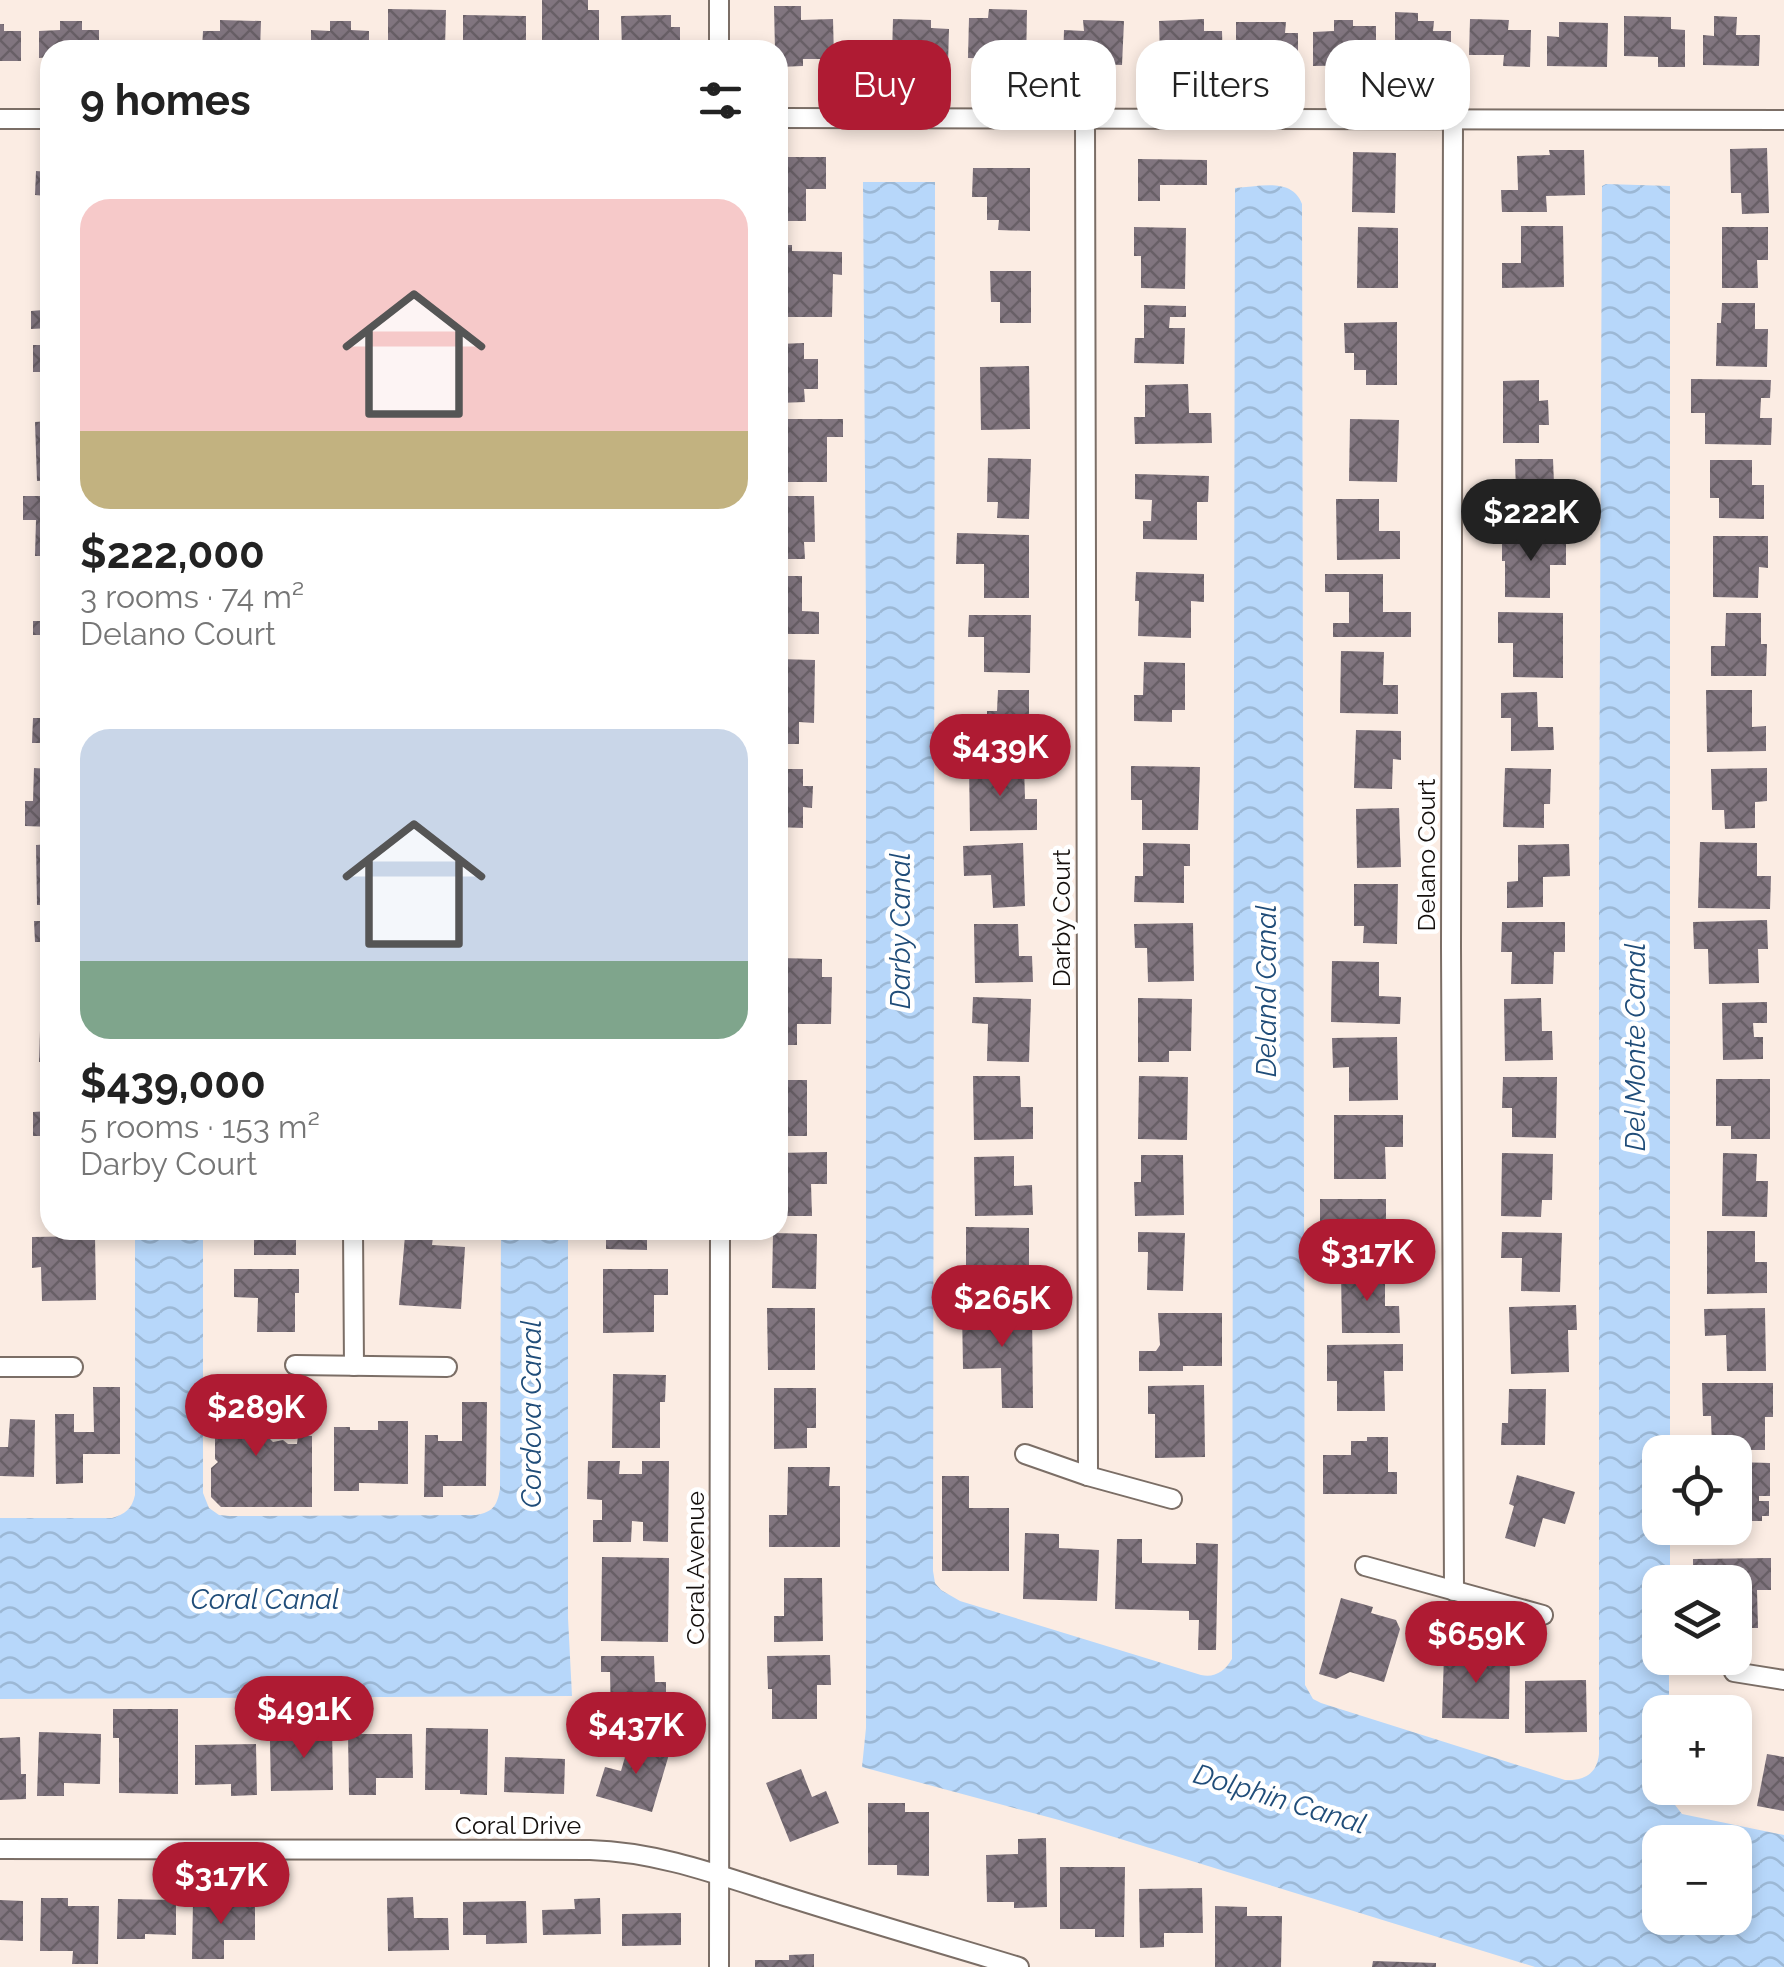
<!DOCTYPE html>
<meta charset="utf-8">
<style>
body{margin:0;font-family:Raleway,sans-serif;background:#f6f6f6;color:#222;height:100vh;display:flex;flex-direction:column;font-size:38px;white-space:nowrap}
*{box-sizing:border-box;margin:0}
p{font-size:32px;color:#767676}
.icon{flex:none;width:55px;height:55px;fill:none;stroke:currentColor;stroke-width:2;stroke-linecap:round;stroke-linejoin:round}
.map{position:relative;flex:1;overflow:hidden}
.drawer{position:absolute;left:40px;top:40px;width:748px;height:1200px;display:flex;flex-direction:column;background:#fff;border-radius:30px;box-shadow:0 5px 15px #0003}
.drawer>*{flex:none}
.banner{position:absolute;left:818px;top:40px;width:815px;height:90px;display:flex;gap:20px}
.tools{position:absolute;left:1642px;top:1435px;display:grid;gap:20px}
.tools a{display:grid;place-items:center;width:110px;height:110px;border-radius:20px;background:#fff;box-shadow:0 5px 15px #0003;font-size:50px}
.price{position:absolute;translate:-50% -85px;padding:0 22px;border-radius:35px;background:#af1b33;color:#fff;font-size:32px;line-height:65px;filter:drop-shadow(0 2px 5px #0008)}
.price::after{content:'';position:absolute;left:50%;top:60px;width:30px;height:22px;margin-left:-15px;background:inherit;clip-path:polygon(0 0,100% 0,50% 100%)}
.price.on{background:#222;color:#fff}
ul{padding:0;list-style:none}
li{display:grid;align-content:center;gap:20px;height:530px;padding:0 40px}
li span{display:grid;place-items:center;height:310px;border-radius:30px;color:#555}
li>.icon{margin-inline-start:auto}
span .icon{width:180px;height:180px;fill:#fffc;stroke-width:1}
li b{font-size:42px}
h2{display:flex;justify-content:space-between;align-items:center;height:120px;padding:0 40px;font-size:42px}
.chip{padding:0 35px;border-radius:30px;background:#fff;box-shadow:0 5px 15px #0003;font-size:35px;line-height:90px}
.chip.on{background:#af1b33;color:#fff}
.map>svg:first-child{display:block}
</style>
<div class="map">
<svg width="1784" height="1967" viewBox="0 0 1784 1967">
<defs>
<pattern id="water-waves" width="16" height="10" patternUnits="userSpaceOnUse" patternTransform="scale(2.5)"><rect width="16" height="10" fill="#b7d7fa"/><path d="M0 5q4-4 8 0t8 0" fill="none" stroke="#9cb8d5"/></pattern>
<pattern id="building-cross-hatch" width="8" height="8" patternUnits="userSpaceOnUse" patternTransform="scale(2.5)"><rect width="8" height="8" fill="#81757f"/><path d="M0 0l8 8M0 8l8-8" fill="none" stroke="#685f66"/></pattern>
</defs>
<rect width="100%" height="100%" fill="#fbece3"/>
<g fill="url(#water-waves)" fill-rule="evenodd">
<path d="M863,182H935L933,1571L935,1583L941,1590L960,1601L1201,1675C1215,1678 1225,1671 1232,1659L1235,188C1259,187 1292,177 1302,204L1305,1685L1313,1699L1321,1703L1565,1780C1584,1781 1597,1774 1599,1754V864L1602,186L1606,184L1670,186V1452H1660V1528H1670V1582H1660V1658H1669V1712H1660V1788H1670L1672,1801L1682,1814L1784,1835V1967H1535L1059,1820L862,1767L866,1728V622ZM1660,1842H1735V1918H1660Z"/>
<path d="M135,1230H203V1493L209,1508L219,1515L230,1516L476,1515C493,1512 497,1506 500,1489L501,1230H568V1618L572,1696L0,1699V1518H112C125,1514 132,1509 135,1495Z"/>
</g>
<g fill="url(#building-cross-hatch)">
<path d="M542,0H588V10H599V50H573V40H542Z"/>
<path d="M774,6H801V20L833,19L834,59H803V66L778,67V50H775Z"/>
<path d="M388,9L446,10L445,48L388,50Z"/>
<path d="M989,9L1027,10L1026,67H1005V59L968,58L969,18H988Z"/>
<path d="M1395,12L1418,13V21H1434L1433,31H1451V67H1424L1425,57H1395Z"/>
<path d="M463,15L526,16V50H463Z"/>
<path d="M671,15V27H680V50H622L621,16Z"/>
<path d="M1624,16L1671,17V29L1685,30V67H1658V57L1624,56Z"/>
<path d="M1714,16L1737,17L1736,35H1760L1759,66L1703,65V35L1714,36Z"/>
<path d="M893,19L931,20V28L949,29L948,65L923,64V55L892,54Z"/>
<path d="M1204,19V31H1222L1223,67H1195V57L1160,58L1159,21Z"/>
<path d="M1470,19L1509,20L1508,30H1531L1530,67L1503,66L1504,55H1469Z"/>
<path d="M220,20L261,21L260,50H202L203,31H220Z"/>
<path d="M1083,20L1124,21L1122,65L1063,63L1064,30L1084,31Z"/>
<path d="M1334,20H1353V26H1376V65L1313,66V32L1334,31Z"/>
<path d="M60,21H82V30H99V50H50V57L39,58V31L60,30Z"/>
<path d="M330,21H351V30L369,31V50H311V30L330,31Z"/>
<path d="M1236,22H1286L1285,33H1298V64L1246,63V44H1236Z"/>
<path d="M1559,22L1608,23L1607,67L1547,66V36L1559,37Z"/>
<path d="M0,24H4V31H21V61H0Z"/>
<path d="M1767,148L1769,213L1742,214L1741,193H1731L1730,149Z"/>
<path d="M1549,150H1584L1585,195L1546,196L1547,212H1502L1501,190H1518L1517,156L1550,155Z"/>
<path d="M1353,152L1396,153L1395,213L1352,212Z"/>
<path d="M778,157H826V189H806V221H778Z"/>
<path d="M1138,159L1207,160V185H1160V201H1138Z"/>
<path d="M973,168H1030V231L998,230L999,220H987V197H972Z"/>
<path d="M36,171L50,172V226H46V196L35,195Z"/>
<path d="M1521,226H1563L1564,287L1502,288V263H1521Z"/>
<path d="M1134,227L1186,228L1185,289L1141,288V256H1134Z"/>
<path d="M1358,227L1398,228V288H1357Z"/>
<path d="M1722,227H1768V260H1757L1758,288H1722Z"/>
<path d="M778,245H792V251L842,252V275L833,274L832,317H778Z"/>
<path d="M42,264H50V328L31,329V311L43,310Z"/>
<path d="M990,271H1031V323H1000V302H991Z"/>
<path d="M1722,303H1755V329H1768L1767,367L1716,366L1717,323H1721Z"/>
<path d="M1144,305L1186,306V317H1170L1169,328H1185L1184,364L1134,363L1135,338H1144Z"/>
<path d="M1397,322V385H1366V370H1354V353H1345L1344,323Z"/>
<path d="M804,343V359H818V389H804L805,402L778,403V344Z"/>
<path d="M33,345H50V402H40V372H33Z"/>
<path d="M1029,366L1030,429L981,430L980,367Z"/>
<path d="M1691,379L1771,380L1770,398H1761L1760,418H1772L1771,445L1705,444V413H1691Z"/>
<path d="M1539,380V401L1548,400L1549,425H1539V443H1503V381Z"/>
<path d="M1188,384L1189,413H1211L1212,443L1135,444L1134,417H1145V385Z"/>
<path d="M778,419H843V437H827V482H782V448H778Z"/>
<path d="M1350,419L1399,420L1397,482L1349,481Z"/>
<path d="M50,421V480L37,481L35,422Z"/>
<path d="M988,458L1031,459L1029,519L997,518L998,502H987Z"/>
<path d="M1515,459H1553L1554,484H1571V506L1553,507V518L1502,519V493H1516Z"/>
<path d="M1710,460H1752V485H1764V519L1719,518V498H1710Z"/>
<path d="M1135,474L1209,476L1208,502H1197V540L1143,539V521H1151L1152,500L1135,499Z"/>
<path d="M23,496H50V556H35L36,520H23Z"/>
<path d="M778,496H814L815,542H804L805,559H778Z"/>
<path d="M1336,499H1379V531H1400V559L1337,560Z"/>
<path d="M957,533L1029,535V598H984V564H956Z"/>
<path d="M1502,535H1566V565H1550V598L1505,597V561H1502Z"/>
<path d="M1713,536H1768V568L1759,567L1758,598L1713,597Z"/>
<path d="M1136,572L1204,574V602L1191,601V638L1138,636L1139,601H1135Z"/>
<path d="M1325,574H1383V612H1411V637H1333V623H1349V592H1325Z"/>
<path d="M778,576H802V611L819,612V634H778Z"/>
<path d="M42,585H50V647H45V635H33V621H42Z"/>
<path d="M1498,612L1563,613V678L1513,677V643H1498Z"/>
<path d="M1726,613H1761V644H1767L1766,676H1711V646H1725Z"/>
<path d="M969,615H1031L1030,673L984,672V637H968Z"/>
<path d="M1341,651L1384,652L1383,685H1398V714L1340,713Z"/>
<path d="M778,659L815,660L814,723L799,722V744H778Z"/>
<path d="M1144,662L1185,663V710H1172V722L1134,721V695H1143Z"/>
<path d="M44,670H50V743H32L33,718H44Z"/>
<path d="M998,690H1029V752H987V711H997Z"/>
<path d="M1706,690H1752V727L1766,726V751L1707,752Z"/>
<path d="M1537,692L1538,727H1553L1554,750L1511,751V718H1501V693Z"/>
<path d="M1356,730L1401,731V760L1393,759L1392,789L1354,788Z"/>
<path d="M969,765H1024L1025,799H1037V830L970,831Z"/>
<path d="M1131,766L1200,767L1198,830H1142V800H1131Z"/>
<path d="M34,768L50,769V827L25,826V801H33Z"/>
<path d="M1505,768L1551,769L1550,804H1544V828L1503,827Z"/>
<path d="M1767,768V801L1755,802V828L1725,829L1724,810H1712L1711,769Z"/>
<path d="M778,769H803V786H813L812,808L803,807V828L778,827Z"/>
<path d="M1399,808L1401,867L1357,868L1356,809Z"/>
<path d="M1700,842L1757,843V876H1771L1770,909L1698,908Z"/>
<path d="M1023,843L1025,906L993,908L991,875L964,876L963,846Z"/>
<path d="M1143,843L1190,844V866H1184V903L1134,902L1135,876H1143Z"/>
<path d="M50,844V905H37L36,845Z"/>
<path d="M1569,844L1570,876L1543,877V907L1507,908V882L1518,881V845Z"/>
<path d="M1354,884H1398L1397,944L1363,943L1364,926H1354Z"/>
<path d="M1767,920L1768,949H1758L1759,983L1709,984L1708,949H1694L1693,922Z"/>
<path d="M34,921H50V942H35Z"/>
<path d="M1502,922H1565V952H1554L1553,984H1511L1512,952H1501Z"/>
<path d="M1193,923L1194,981L1148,982L1147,948H1135L1134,924Z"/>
<path d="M974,924H1018L1019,956H1032L1033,982L975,983Z"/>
<path d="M778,958L822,959V977H832L831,1024H797V1045H778Z"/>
<path d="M1332,961L1379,962V996L1401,997L1400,1024L1331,1022Z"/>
<path d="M973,997L1031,999L1029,1062L987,1061L988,1024L972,1023Z"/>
<path d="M41,998H50V1062H39Z"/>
<path d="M1138,998L1192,999L1191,1051H1169V1062H1138Z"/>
<path d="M1541,998L1542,1031H1552L1553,1060L1505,1061L1504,999Z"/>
<path d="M1767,1002V1023H1753L1754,1037H1763V1059L1723,1060L1722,1003Z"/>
<path d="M1397,1037L1398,1100L1349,1101V1067L1333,1068L1332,1038Z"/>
<path d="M973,1076H1020L1021,1107H1033V1139L974,1140Z"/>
<path d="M1139,1076L1188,1077L1187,1140L1138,1139Z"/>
<path d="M1503,1077H1557L1556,1138L1512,1137V1108H1502Z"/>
<path d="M1716,1079H1770V1139H1731V1126H1716Z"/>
<rect x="778" y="1080" width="29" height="56"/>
<path d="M50,1111V1136H33V1112Z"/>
<path d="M1334,1115H1403V1147H1385L1386,1179H1334Z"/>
<path d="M827,1152V1184H811L812,1216H778V1153Z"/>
<path d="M1502,1153L1553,1154L1552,1200H1542L1541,1217L1501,1216Z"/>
<path d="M1723,1153L1757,1154L1756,1181H1768L1767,1217L1722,1216Z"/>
<path d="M1141,1155H1183L1184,1215L1135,1216L1134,1182H1141Z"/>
<path d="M1014,1156V1186L1032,1185L1033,1215L975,1216L974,1157Z"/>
<path d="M1320,1199H1386V1229H1396V1252H1320Z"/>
<path d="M966,1227L1029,1228V1270H1038V1298L966,1297Z"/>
<rect x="254" y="1230" width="42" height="25"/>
<path d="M606,1230H647V1250L606,1249Z"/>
<path d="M1707,1231H1755V1262H1767V1293L1707,1294Z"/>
<path d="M1138,1232L1185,1233L1183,1291L1147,1290L1148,1252H1138Z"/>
<path d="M1502,1232L1562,1233L1560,1292L1521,1291L1522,1258H1501Z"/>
<path d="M773,1233L817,1234L816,1289L772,1288Z"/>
<path d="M95,1236L96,1300L42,1301L41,1267L32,1268V1237Z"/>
<path d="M405,1236L433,1237L432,1245L465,1247L461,1309L399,1305Z"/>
<path d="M234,1269H299V1293H295V1332H257L258,1298L234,1297Z"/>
<path d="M603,1269H668V1295H654V1332L603,1333Z"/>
<path d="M1385,1270V1306H1399L1400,1333H1342L1341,1271Z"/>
<path d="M1576,1305L1577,1330H1568L1569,1372L1511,1374L1509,1307Z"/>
<path d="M767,1308H815V1370H768Z"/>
<path d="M1032,1308L1033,1408H1002L1001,1368L963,1369L962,1309Z"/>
<path d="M1765,1308L1766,1371H1727L1726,1335L1705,1336L1704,1309Z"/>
<path d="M1158,1313H1222V1366H1183V1371H1139V1351H1156L1160,1345Z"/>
<path d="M1403,1344V1371H1384L1385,1411H1337V1381H1327V1345Z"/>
<path d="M613,1374L666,1375L665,1402H660V1448H612Z"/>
<path d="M217,1375H237L239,1377V1417L254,1420L261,1430L267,1424L276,1433L270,1439L273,1442L283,1440L288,1444H297L298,1435L312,1436V1507H221L211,1497V1468L218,1462L215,1459V1432L211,1428L215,1420V1377Z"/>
<path d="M1702,1383H1773V1417H1765V1450H1712L1711,1416H1703Z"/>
<path d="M1204,1385L1205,1457L1155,1458V1414H1148V1386Z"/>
<path d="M93,1387H120V1454H83V1483L56,1484L55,1414H74V1432H94Z"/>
<path d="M774,1388H816V1428H807V1448L774,1449Z"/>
<path d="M1509,1389H1546L1545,1445H1501L1502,1423H1508Z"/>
<path d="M462,1402H487L486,1486H443V1497H424L425,1435H438V1441H462Z"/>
<path d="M10,1419L35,1420L34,1477L0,1476V1447H8Z"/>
<path d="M378,1421H408V1484L359,1483V1491H334V1427H350V1430H378Z"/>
<path d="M1367,1437H1388V1472H1397V1494H1323V1455H1351V1441H1367Z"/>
<path d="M588,1461H620L619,1474H642V1461H669L668,1542L643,1541V1522L632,1521L631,1542H593V1520H602V1500L587,1499Z"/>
<path d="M1735,1462L1770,1463V1496H1759V1501H1769V1516H1762V1521H1735Z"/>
<path d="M788,1467H830L829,1486H840V1547H769V1515H787Z"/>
<path d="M1517,1475L1575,1492L1565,1524L1543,1518L1535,1547L1505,1538L1514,1506L1509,1504Z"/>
<path d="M942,1476H969V1508H1009V1571H942Z"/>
<path d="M1025,1533L1059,1534V1548L1099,1550L1097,1601L1023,1599Z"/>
<path d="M1117,1539H1142V1563L1196,1564V1543L1218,1544L1216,1650H1198L1199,1620H1189V1611L1115,1609Z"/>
<path d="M602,1557L669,1558L668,1642L601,1641Z"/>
<path d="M1771,1558V1590H1757L1758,1628H1735V1582H1701V1579H1693V1559Z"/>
<path d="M784,1578H822L823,1641L774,1642V1616H784Z"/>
<path d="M1341,1598L1373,1607L1371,1613L1396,1620L1400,1629L1384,1682L1350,1672L1336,1679L1319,1674Z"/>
<path d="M1444,1653L1510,1655L1509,1719L1442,1718Z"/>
<path d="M830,1655L831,1685H817V1719H772V1689H768L767,1656Z"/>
<path d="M601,1656H654L655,1682H666V1718L611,1719L610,1672H601Z"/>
<path d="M1586,1680L1587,1732L1525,1733V1681Z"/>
<path d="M113,1709H178V1794L119,1793V1738H113Z"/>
<path d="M1735,1718H1745L1746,1796H1711V1788H1735Z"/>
<path d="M304,1724H332L333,1790L271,1791L270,1741L304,1740Z"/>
<path d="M426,1728L488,1729L487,1795L460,1794V1790H425Z"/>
<path d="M39,1732L101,1734L100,1784L64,1783V1796H37Z"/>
<path d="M348,1734H412L413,1778H376V1795H349Z"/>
<path d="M20,1737L21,1774H26V1799L0,1800V1738Z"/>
<path d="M630,1740L670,1751L652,1812L596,1796L605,1767L621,1771Z"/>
<path d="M256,1744L257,1795L231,1796V1784L195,1785V1745Z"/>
<path d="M1767,1754L1784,1757V1811L1757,1806Z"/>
<path d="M505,1757L565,1759L564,1794L504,1792Z"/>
<path d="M801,1769L812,1797L826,1791L839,1823L790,1842L766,1783Z"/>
<path d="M868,1803H905V1812H929V1876L897,1875V1865H868Z"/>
<path d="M1046,1838L1047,1907L1014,1908V1902H987L986,1855L1018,1854V1839Z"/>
<path d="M1060,1867H1125L1124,1937H1095V1929H1060Z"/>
<path d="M1202,1888L1203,1933H1164V1947L1140,1948L1139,1889Z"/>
<path d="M413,1897L414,1918H448L449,1950L388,1951L387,1898Z"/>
<path d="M41,1898H68V1906H99L98,1964H72L73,1951H40Z"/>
<path d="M600,1898L601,1934L543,1935L542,1910L575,1909L574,1899Z"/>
<path d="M118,1899L176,1900V1935L145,1934V1939H117Z"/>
<path d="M0,1900L23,1901V1941L0,1940Z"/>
<path d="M193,1901L255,1902V1940H224V1959H192Z"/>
<path d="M526,1901L527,1943L486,1944V1935H463V1902Z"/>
<path d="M1215,1906L1247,1907V1916H1282L1281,1967H1215Z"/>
<path d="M681,1913V1945L622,1946V1914Z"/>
<path d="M814,1954V1967H755V1960H789V1955Z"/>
<path d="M1373,1961L1436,1963V1967H1372Z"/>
</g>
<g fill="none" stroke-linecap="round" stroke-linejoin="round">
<g stroke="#7b6e66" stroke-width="22">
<g id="street">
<path d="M719,50V0"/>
<path d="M778,118L1784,120"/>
<path d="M0,119H50"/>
<path d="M1453,119L1451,947L1454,1591"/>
<path d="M1085,120L1088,1476"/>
<path d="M353,1230L354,1366"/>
<path d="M295,1365L447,1367"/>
<path d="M0,1367H73"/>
<path d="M1025,1454L1088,1476L1172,1499"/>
<path d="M1365,1566L1543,1615"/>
<path d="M1734,1672L1784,1680"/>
<path d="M0,1849L590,1850C661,1852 724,1877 791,1898C867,1922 943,1944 1019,1967"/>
<path d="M719,1967L720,1230"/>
</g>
</g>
<use href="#street" stroke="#fff" stroke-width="18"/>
</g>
<g text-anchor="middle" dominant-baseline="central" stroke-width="9" stroke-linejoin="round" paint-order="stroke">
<g font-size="25" fill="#15100d" stroke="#fff">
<text transform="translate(1426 855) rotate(-90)">Delano Court</text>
<text transform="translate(1061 918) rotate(-90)">Darby Court</text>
<text transform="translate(695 1568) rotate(-90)">Coral Avenue</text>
<text x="518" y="1825">Coral Drive</text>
</g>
<g font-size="28" font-style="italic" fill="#204d79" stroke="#fff">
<text transform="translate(900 931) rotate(-90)">Darby Canal</text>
<text transform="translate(1266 991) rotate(-90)">Deland Canal</text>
<text transform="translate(1635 1047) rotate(-90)">Del Monte Canal</text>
<text transform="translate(531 1414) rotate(-90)">Cordova Canal</text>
<text x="265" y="1599">Coral Canal</text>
<text transform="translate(1280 1799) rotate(17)">Dolphin Canal</text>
</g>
</g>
</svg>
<div class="tools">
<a><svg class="icon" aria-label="locate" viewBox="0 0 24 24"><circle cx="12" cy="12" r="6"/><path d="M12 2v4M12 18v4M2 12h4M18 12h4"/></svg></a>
<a><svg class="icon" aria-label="layers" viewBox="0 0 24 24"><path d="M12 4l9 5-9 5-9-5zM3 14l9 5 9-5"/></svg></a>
<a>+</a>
<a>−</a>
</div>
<b class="price on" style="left:1531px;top:564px">$222K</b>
<b class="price" style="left:1000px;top:799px">$439K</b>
<b class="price" style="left:1367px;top:1304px">$317K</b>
<b class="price" style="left:1002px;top:1350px">$265K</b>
<b class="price" style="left:256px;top:1459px">$289K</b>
<b class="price" style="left:1476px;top:1686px">$659K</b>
<b class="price" style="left:304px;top:1761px">$491K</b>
<b class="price" style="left:636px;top:1777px">$437K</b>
<b class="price" style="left:221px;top:1927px">$317K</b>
<div class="banner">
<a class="chip on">Buy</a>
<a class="chip">Rent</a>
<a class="chip">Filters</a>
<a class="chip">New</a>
</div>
<section class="drawer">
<h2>9 homes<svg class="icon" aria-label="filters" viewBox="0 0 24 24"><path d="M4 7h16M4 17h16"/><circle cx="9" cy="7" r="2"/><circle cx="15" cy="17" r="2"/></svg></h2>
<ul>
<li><span style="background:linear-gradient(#f6c9c9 75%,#c2b280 0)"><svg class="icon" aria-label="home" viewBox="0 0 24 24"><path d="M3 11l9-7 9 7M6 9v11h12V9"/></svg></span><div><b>$222,000</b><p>3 rooms · 74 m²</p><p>Delano Court</p></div></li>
<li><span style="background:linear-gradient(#c9d6e8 75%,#7fa58c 0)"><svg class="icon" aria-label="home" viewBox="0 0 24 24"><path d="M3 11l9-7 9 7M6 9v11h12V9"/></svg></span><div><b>$439,000</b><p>5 rooms · 153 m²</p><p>Darby Court</p></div></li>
</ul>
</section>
</div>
